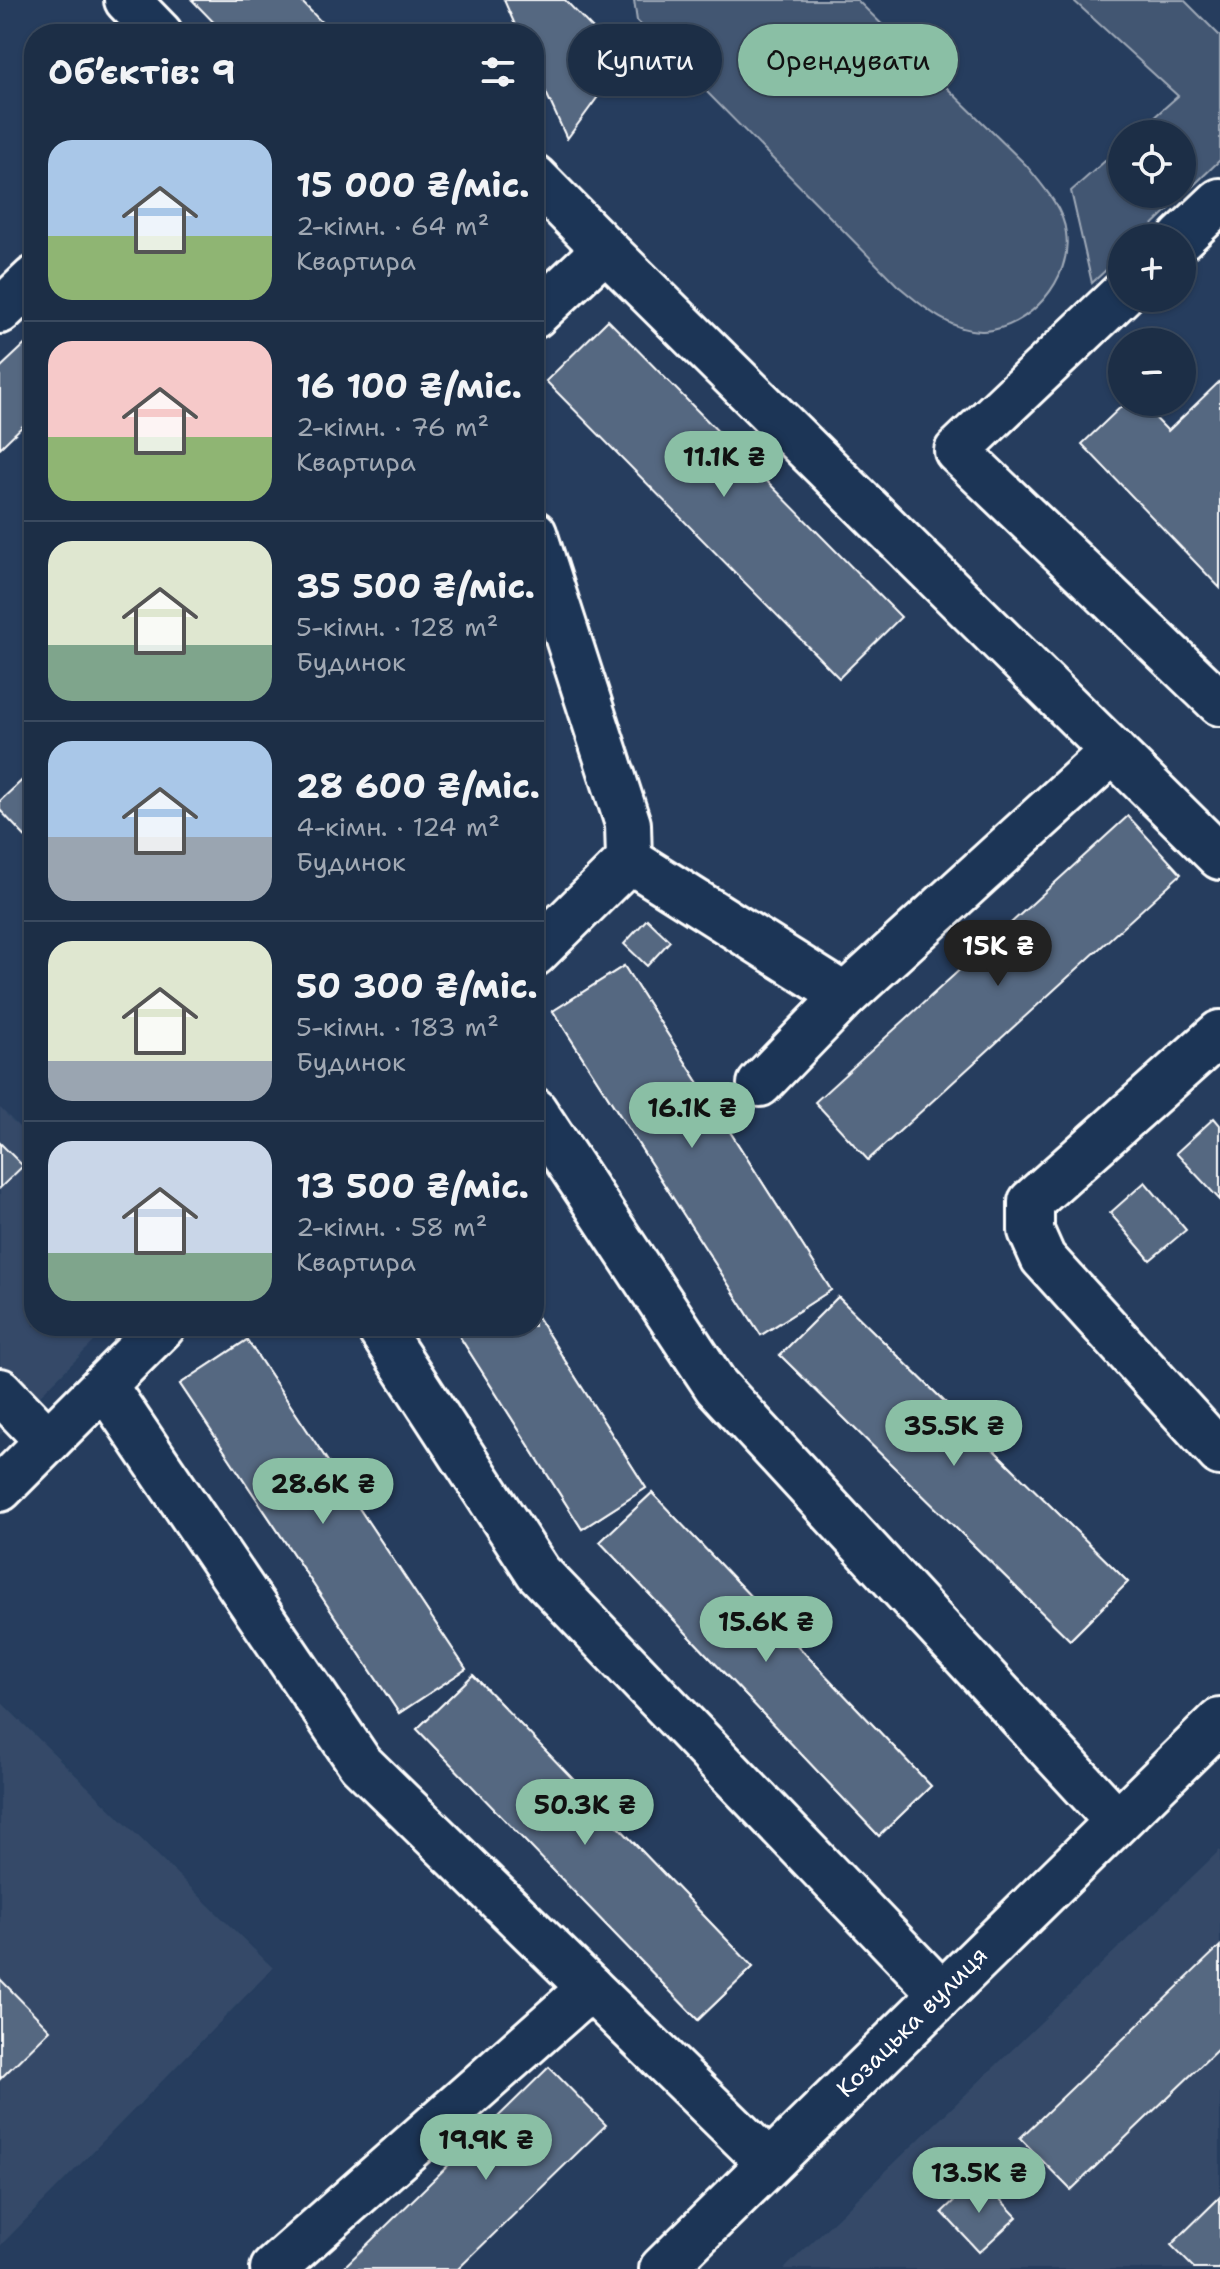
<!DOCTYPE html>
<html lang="uk">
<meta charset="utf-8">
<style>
body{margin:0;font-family:"Shantell Sans",sans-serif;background:#25364d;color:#f1f3f6;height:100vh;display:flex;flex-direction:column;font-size:30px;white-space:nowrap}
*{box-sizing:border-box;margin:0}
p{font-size:26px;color:#a0a8b3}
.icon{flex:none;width:44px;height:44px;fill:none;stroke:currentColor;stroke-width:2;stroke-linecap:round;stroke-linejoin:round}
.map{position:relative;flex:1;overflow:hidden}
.side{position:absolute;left:24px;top:24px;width:520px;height:1312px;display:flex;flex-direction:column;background:#1c2e46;border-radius:32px;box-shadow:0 2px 6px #0004,0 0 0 2px #3a4a5f}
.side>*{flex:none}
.top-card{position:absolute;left:568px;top:24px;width:532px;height:72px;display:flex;gap:16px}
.controls{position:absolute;left:1108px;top:120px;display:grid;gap:16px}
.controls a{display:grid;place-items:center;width:88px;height:88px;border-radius:50%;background:#1c2e46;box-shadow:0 2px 6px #0004,0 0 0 2px #3a4a5f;font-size:40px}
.price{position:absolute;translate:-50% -68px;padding:0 18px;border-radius:28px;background:#8abfa5;color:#111;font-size:26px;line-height:52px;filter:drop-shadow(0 2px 4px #0008)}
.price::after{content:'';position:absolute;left:50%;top:48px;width:24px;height:18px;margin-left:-12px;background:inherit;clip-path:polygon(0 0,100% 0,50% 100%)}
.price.on{background:#222;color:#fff}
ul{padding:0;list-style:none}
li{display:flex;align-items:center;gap:24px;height:200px;padding:0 24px}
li+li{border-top:2px solid #3a4a5f}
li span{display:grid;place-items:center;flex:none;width:224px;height:160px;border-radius:24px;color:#555}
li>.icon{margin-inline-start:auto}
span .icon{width:96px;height:96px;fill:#fffc;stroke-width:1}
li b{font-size:34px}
h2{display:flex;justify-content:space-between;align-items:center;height:96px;padding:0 24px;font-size:34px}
.pill{padding:0 28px;border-radius:36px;background:#1c2e46;box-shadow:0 2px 6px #0004,0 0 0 2px #3a4a5f;font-size:28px;line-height:72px}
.pill.on{background:#8abfa5;color:#111}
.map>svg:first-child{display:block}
</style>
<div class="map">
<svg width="1220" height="2269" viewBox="0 0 1220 2269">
<rect width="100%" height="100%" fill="#263d5e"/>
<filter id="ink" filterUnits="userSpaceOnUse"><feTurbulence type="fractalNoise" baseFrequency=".0125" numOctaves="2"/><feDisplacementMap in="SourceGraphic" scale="16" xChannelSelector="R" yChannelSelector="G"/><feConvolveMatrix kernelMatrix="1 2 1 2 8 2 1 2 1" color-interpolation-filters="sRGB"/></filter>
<g filter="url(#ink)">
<g fill="#344a68">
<path d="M0,1108L34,1142V1326H110L0,1435Z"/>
<path d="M0,1701L273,1968L0,2246Z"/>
<path d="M1220,1850V2269H784Z"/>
</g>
<g fill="#425672" stroke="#a0aab8" stroke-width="2">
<path d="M634,0H857L1026,165C1042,185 1063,207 1066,233C1073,279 1029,329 983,331C950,332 920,304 897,285L637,21Z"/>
<path d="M1073,0H1184L1220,36V160L1139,238H1122V255L1092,283L1071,191L1122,146V194H1182V134H1135L1178,96Z"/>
</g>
<g fill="#556781" stroke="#fff" stroke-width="2">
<path d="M192,0H300L333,34H225Z"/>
<path d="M504,0H565L624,61L567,139L534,66V34H519Z"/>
<path d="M608,320L901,617L839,678L546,381Z"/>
<path d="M34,336V415L0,448V368Z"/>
<path d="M1220,381V588L1082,444L1126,402H1140L1168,431Z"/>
<path d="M34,769V846L0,810V801Z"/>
<path d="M1128,816L1181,874L868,1160L815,1102Z"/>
<path d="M647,919L670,941L647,966L624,944Z"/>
<path d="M624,966L831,1290L761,1335L553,1011Z"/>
<path d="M624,966L831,1290L761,1335L553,1011Z"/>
<path d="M1214,1118L1220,1125V1200L1176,1153Z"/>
<path d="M0,1143L23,1166L0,1188Z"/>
<path d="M1145,1182L1186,1230L1150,1260L1110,1213Z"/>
<path d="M838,1297L1128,1582L1070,1640L780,1355Z"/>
<path d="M838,1297L1128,1582L1070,1640L780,1355Z"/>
<path d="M534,1312L646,1488L582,1529L453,1326H534Z"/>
<path d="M534,1312L646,1488L582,1529L453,1326H534Z"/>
<path d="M247,1340L466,1669L399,1713L180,1384Z"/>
<path d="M247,1340L466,1669L399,1713L180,1384Z"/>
<path d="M652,1493L931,1786L879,1836L600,1542Z"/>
<path d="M652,1493L931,1786L879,1836L600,1542Z"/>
<path d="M473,1675L753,1967L698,2020L417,1729Z"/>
<path d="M473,1675L753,1967L698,2020L417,1729Z"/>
<path d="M1220,1946V2047L1071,2190L1020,2138Z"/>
<path d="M0,1979L50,2030L0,2079Z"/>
<path d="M549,2067L606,2125L458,2269H342Z"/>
<path d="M979,2177L1017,2217L979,2252L942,2212Z"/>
<path d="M1220,2197V2269H1195L1171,2245Z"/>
</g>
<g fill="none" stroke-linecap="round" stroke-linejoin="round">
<g stroke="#fff" stroke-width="50">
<g id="minor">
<path d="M127,0L160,34"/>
<path d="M534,177L605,249L534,316"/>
<path d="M1181,238L1220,201"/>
<path d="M605,249L1220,857"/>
<path d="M1122,294L957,451L1220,703"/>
<path d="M0,311L34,279"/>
<path d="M534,533L628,824L629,860L534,954"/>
<path d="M629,860L845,996"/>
<path d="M1220,1033L1031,1202V1231L1043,1258L1220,1453"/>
<path d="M760,1084L845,996L1113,751"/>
<path d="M534,1110L716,1386L1117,1821"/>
<path d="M378,1326L538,1572L941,1993"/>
<path d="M104,1385L360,1763L769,2163"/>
<path d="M0,1391L48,1441"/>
<path d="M0,1489L163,1326"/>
<path d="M273,2269L590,1988"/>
<path d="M662,2269L1220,1721"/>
</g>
</g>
<use href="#minor" stroke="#1d3557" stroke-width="44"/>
</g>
</g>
<g text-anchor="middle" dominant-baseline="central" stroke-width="7" stroke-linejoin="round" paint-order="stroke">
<g font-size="24" fill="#fff" stroke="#1d3557">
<text transform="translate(912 2022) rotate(-45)">Козацька вулиця</text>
</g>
</g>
</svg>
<div class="controls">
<a><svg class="icon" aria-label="locate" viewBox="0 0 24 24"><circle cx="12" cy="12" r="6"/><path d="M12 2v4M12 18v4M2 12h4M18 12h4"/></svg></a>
<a>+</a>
<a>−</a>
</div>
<b class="price" style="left:724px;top:499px">11.1K ₴</b>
<b class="price on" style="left:998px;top:988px">15K ₴</b>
<b class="price" style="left:692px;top:1150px">16.1K ₴</b>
<b class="price" style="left:954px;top:1468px">35.5K ₴</b>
<b class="price" style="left:323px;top:1526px">28.6K ₴</b>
<b class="price" style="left:766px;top:1664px">15.6K ₴</b>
<b class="price" style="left:585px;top:1847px">50.3K ₴</b>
<b class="price" style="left:486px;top:2182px">19.9K ₴</b>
<b class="price" style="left:979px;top:2215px">13.5K ₴</b>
<div class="top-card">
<a class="pill">Купити</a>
<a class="pill on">Орендувати</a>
</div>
<section class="side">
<h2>Об’єктів: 9<svg class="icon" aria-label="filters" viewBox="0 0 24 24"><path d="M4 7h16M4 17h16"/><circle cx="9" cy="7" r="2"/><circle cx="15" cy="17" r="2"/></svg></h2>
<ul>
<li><span style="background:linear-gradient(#a9c7e8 60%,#8fb573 0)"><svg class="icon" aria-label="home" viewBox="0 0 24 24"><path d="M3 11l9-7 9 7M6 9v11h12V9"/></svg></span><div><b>15 000 ₴/міс.</b><p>2-кімн. · 64 m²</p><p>Квартира</p></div></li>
<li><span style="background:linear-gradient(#f6c9c9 60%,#8fb573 0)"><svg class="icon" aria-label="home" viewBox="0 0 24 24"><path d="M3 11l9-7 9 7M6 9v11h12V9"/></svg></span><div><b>16 100 ₴/міс.</b><p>2-кімн. · 76 m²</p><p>Квартира</p></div></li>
<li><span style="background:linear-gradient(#dfe7d0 65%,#7fa58c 0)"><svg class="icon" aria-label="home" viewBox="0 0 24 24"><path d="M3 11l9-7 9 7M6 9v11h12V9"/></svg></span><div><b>35 500 ₴/міс.</b><p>5-кімн. · 128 m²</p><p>Будинок</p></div></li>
<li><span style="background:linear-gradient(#a9c7e8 60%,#9aa5b1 0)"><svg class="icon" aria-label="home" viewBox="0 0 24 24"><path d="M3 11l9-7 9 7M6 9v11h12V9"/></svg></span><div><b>28 600 ₴/міс.</b><p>4-кімн. · 124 m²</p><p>Будинок</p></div></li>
<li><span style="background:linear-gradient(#dfe7d0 75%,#9aa5b1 0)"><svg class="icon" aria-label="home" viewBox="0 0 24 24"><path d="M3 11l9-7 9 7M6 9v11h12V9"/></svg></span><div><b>50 300 ₴/міс.</b><p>5-кімн. · 183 m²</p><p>Будинок</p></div></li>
<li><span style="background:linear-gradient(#c9d6e8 70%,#7fa58c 0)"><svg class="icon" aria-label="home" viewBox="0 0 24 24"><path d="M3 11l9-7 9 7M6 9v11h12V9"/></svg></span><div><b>13 500 ₴/міс.</b><p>2-кімн. · 58 m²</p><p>Квартира</p></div></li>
</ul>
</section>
</div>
